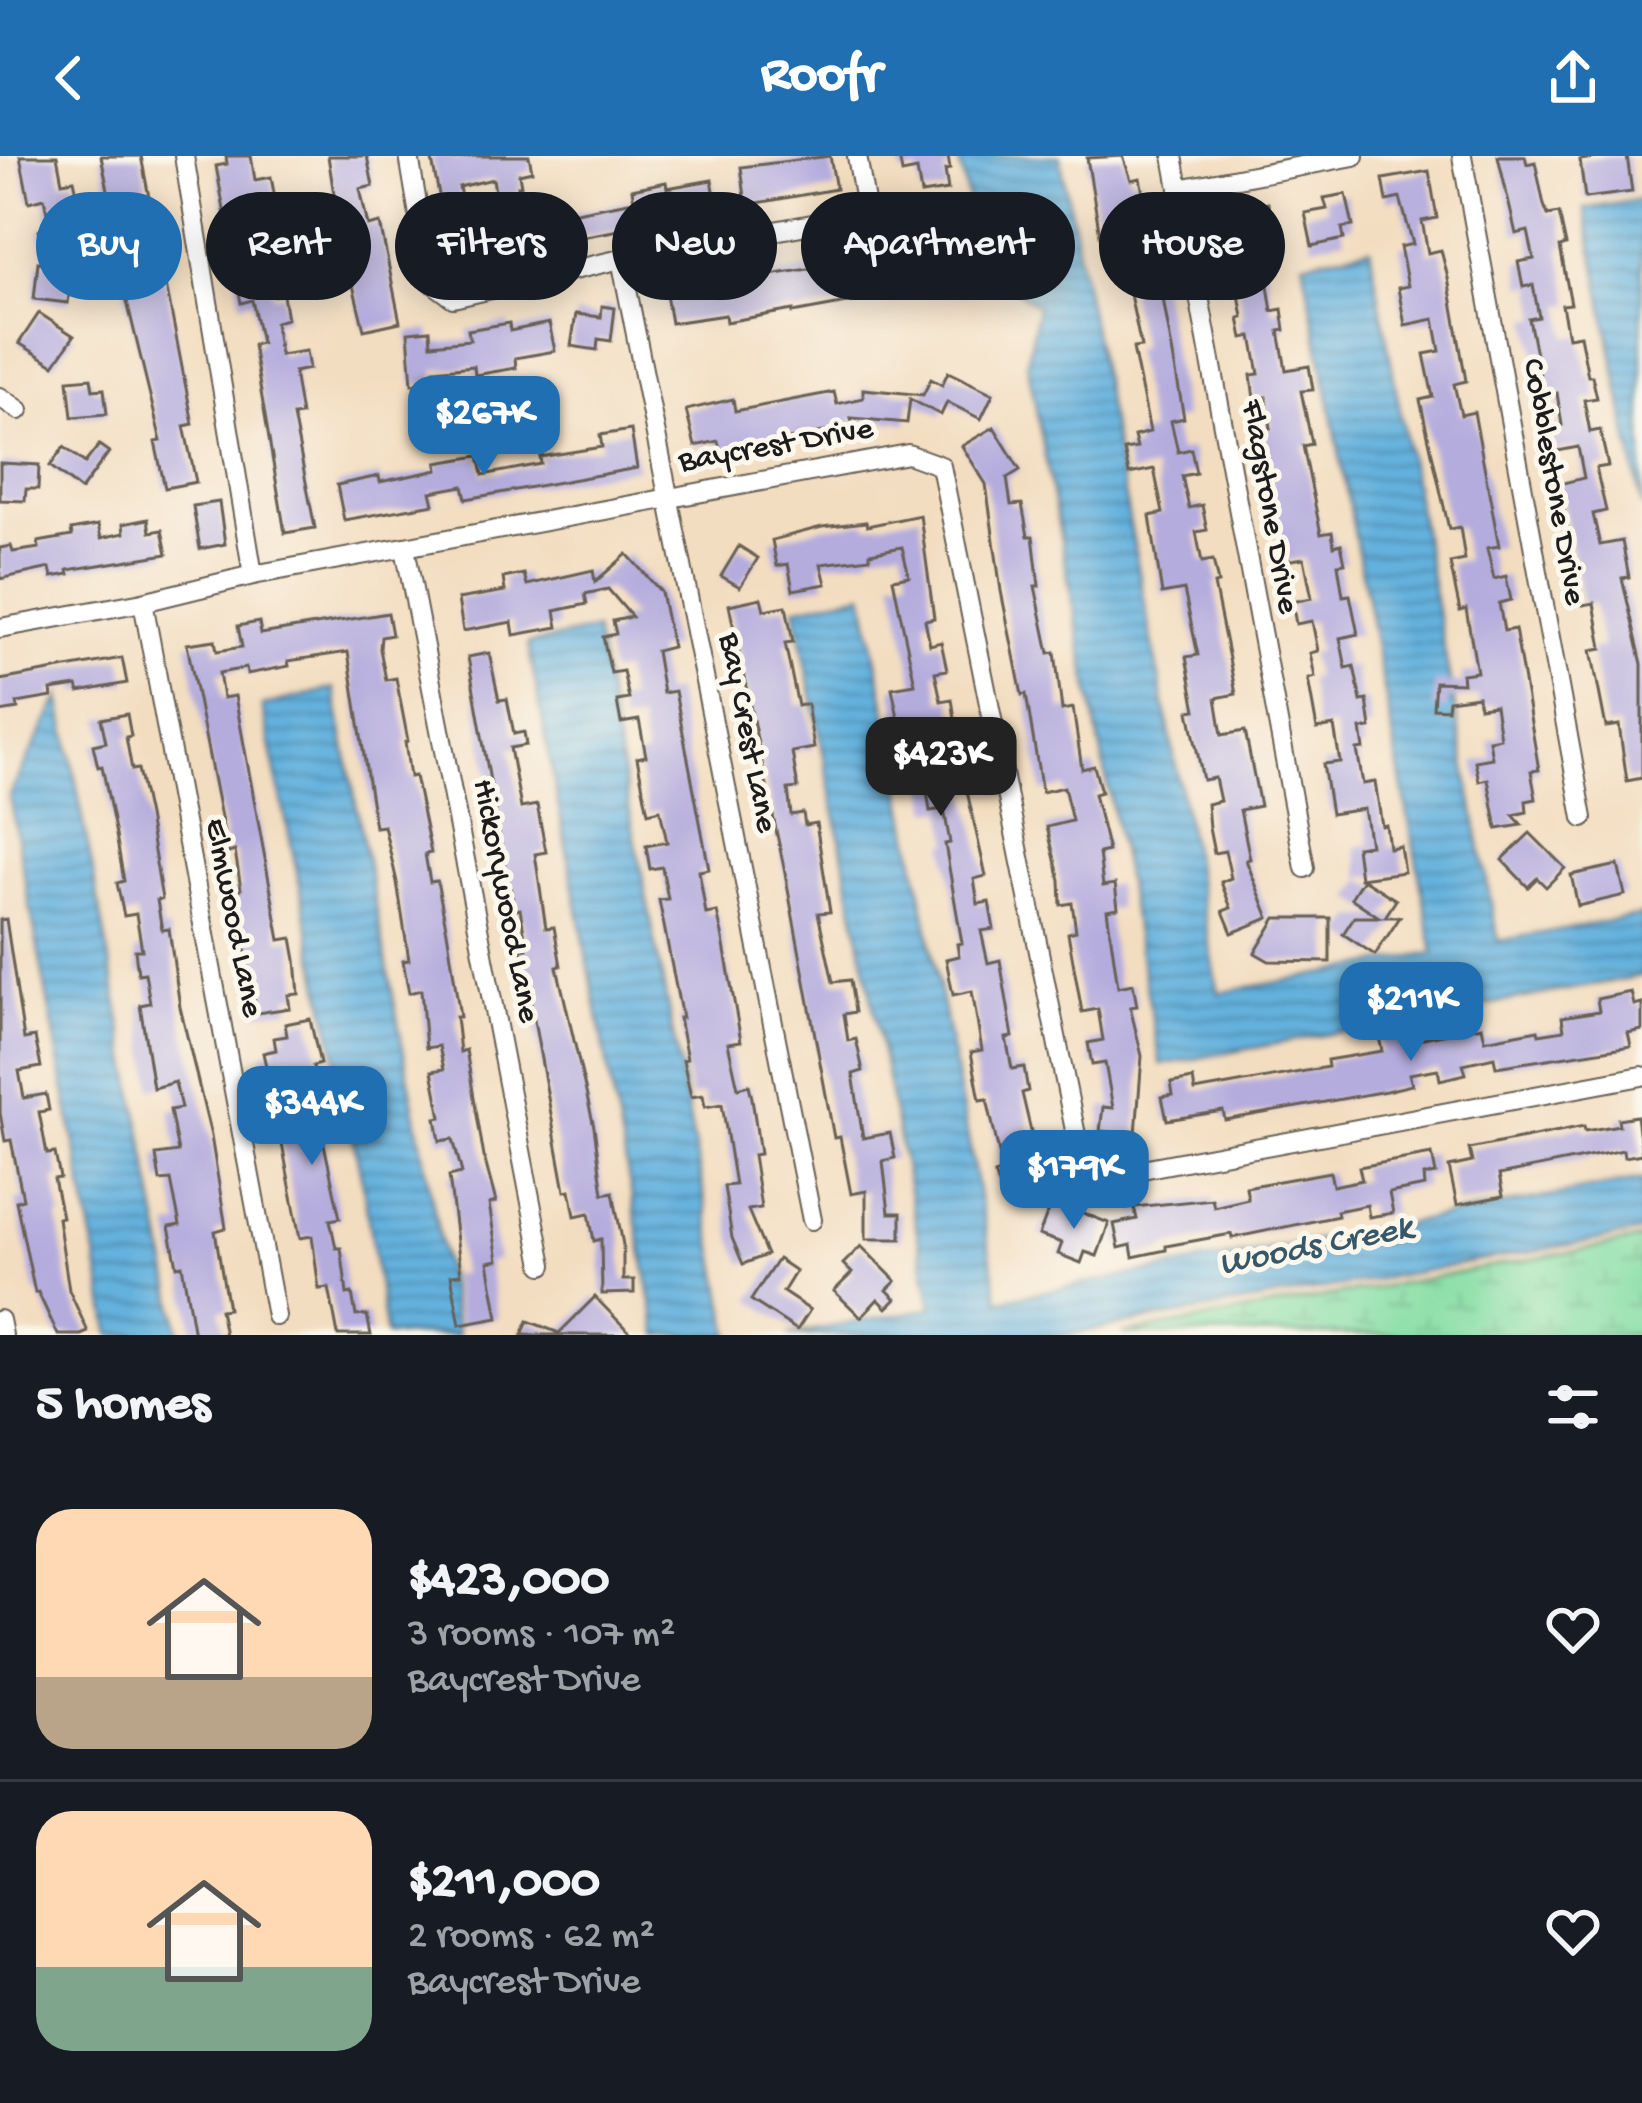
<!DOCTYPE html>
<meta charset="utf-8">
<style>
body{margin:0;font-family:"Gochi Hand",sans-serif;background:#20242c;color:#f1f3f6;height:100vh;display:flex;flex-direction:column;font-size:45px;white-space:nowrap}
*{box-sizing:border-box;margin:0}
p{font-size:39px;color:#9ea1a6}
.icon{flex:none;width:66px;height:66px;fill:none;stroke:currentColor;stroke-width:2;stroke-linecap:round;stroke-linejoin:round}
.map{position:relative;height:1179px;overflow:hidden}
.panel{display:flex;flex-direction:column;background:#171b24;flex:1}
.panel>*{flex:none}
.guide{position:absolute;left:36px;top:36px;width:1572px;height:108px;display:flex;gap:24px}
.price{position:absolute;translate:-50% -102px;padding:0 27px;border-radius:24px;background:#1f6fb2;color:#fff;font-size:39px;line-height:78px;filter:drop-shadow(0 3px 6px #0008)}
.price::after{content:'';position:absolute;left:50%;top:72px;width:36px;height:27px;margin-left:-18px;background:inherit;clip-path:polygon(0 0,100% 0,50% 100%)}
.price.active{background:#222;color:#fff}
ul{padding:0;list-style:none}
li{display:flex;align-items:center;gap:36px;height:300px;padding:0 36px}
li+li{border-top:3px solid #363941}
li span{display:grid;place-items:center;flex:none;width:336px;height:240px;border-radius:36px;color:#555}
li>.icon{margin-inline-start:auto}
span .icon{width:144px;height:144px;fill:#fffc;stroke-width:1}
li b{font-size:51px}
h2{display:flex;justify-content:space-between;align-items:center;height:144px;padding:0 36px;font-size:51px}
.chip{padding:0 42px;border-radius:54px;background:#171b24;box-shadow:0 6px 30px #0003;font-size:42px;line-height:108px}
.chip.active{background:#1f6fb2;color:#fff}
header{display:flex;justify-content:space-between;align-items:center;height:156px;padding:0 36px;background:#1f6fb2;color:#fff;font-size:54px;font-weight:700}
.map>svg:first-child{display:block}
</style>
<header><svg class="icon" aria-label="back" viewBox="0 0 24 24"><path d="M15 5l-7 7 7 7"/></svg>Roofr<svg class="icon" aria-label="share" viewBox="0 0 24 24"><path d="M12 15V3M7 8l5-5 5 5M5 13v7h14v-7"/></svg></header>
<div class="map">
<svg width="1642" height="1179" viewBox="0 0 1642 1179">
<defs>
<pattern id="wetland-marsh" width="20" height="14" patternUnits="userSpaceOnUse" patternTransform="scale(3)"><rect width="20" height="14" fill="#85dea4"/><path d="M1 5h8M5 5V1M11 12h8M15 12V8" fill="none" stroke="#72be8d"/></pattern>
<pattern id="water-rules" width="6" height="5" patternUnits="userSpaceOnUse" patternTransform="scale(3)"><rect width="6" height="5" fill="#63b1dd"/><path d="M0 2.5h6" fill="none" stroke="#518fb2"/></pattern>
</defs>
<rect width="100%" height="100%" fill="#fbf7ec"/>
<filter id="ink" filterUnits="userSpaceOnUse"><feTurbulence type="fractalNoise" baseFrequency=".00833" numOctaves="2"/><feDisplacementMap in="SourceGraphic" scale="24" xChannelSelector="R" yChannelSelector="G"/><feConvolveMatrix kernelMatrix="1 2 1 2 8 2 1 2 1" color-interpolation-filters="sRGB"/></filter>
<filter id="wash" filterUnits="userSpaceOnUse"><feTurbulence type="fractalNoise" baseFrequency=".004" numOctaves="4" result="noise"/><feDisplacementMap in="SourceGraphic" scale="48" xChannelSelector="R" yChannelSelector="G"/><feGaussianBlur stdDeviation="2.7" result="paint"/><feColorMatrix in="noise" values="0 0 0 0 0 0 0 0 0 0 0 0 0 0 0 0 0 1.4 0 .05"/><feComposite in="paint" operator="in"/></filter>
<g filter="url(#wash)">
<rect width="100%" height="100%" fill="#f3ddc0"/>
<path fill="url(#wetland-marsh)" stroke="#507d60" stroke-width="3" d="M1642,1083V1179L1123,1178Z"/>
<g fill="url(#water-rules)" stroke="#40667c" stroke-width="3">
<path d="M958,0H1060L1219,837L1434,797L1303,106L1370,92L1498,785L1642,759V820L1161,909L1027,206L1037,151L982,106Z"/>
<path d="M1642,43V352L1585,53Z"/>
<path d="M864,437L999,1144L1642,1023V1076L1066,1179H788L932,1152L795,452Z"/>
<path d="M595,474L731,1179H658L528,488Z"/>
<path d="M334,532L458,1179H386L363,1029L262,550Z"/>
<path d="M60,540L180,1179H111L9,640Z"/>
</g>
<g id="blocks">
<g fill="#b4acdd" fill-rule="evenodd">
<path d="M20,0H57L62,26L74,24L88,85L63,91L59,121L71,122L68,147L34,143L38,106L46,107L39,74L50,71L44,42L29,46Z"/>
<path d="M101,0H141L193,268L184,270L196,326L165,332L155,286L161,285L124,133L128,132L121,99L133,96L128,71L116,73Z"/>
<path d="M226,0H251L255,24L271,21L279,64L263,67L272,113L267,114L273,140L283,139L287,163L275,166L280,199L306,195L309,213L294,216L301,259L293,260L315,372L285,377L253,189L261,187L252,144L241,147L216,10L227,8Z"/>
<path d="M328,0H367L373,30L360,33L368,70L380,67L400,166L364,174L340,76Z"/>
<path d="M431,0H453V4L473,0H529L532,15L519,18L521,30H518L523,66L634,45L632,33L666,26L667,32L712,24L718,56L460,103L449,46L441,48ZM493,23L499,60L466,66L459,31Z"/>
<path d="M830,0L836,33L746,49L741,11Z"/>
<path d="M899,0H948L950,13L945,14L948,34L921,38L917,14L902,17Z"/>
<path d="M1123,0L1131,24L1140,22L1144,42L1129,45L1133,76L1151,74L1184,262L1171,265L1178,296L1191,293L1196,317L1182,320L1189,352L1202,349L1207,374L1196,376L1202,406L1213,404L1218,427L1214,428L1236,538L1216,542L1222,579L1245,575L1260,650L1240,654L1250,703L1246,704L1269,762L1232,777L1223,755L1231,752L1221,726L1231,722L1225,695L1214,697L1209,672L1207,648L1220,645L1215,622L1203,624L1189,555L1196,554L1186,501L1198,499L1184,434L1162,438L1150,360L1163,357L1154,313L1129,318L1124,294L1137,292L1134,280L1150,276L1133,192L1141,191L1122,100L1104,103L1087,2Z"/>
<path d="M1498,0H1525L1527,8L1535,6L1544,49L1548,59L1559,57L1566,89L1560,91L1571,148L1562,149L1568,181L1580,179L1588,220H1592L1597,242L1584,244L1590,276L1600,274L1608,310L1596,312L1606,355L1593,358L1600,389L1622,385L1629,421L1622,422L1642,508V622L1627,625L1619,569L1606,571L1591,494L1602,492L1594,447L1583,449L1559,328L1584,322L1578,291L1553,296L1548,272L1562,269L1557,237L1544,240L1529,163L1539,161L1533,129L1523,131L1518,106L1534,103L1528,75L1516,78Z"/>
<path d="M1608,0H1627L1632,36L1585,42L1580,4Z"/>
<path d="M1429,15L1437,62L1422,65L1428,97L1441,94L1448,122L1466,225L1454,228L1461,259L1474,256L1499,390L1487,392L1494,423L1506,420L1511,444L1499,447L1504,475L1515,473L1539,614L1531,615L1536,643L1526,645L1527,656L1513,659L1522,669L1497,673L1488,623L1479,625L1475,605L1492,602L1489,584L1500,582L1495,549L1479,551L1478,540L1448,544L1447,553L1433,552L1435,526L1463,527L1462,518L1477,516L1466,453L1460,455L1450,407L1465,404L1460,371L1449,373L1420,244L1433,241L1424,198L1440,195L1434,163L1405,169L1398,132L1408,130L1400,91L1413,88L1400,42L1387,45L1383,23Z"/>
<path d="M1346,38L1353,70L1342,72L1344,83L1312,90L1305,57L1327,53L1324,42Z"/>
<path d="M1268,47L1270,64L1277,63L1281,84L1227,94L1223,75L1239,72L1235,53Z"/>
<path d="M917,57L945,67L932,103L924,100L918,117L898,110Z"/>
<path d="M879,102L885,140L793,157V154L726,166L725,159L671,167L666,138L716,130L717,140L746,136L744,123Z"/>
<path d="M1265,111L1272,155L1282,153L1285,174L1279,175L1286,214L1309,210L1313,234L1301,235L1312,288L1303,290L1321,378L1332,376L1334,390L1341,388L1345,407L1338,408L1343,440L1350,439L1358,478L1340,482L1346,512L1354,510L1361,545L1367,544L1371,572L1361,573L1364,593L1357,594L1363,628L1375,626L1382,670L1386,669L1389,692L1400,690L1404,716L1360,722L1356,691L1370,689L1364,653L1331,658L1323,608L1340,606L1334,570L1317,573L1308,523L1315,521L1310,497L1318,495L1312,465L1296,468L1292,446L1312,442L1304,402L1285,405L1275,366L1263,273L1271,272L1266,241L1254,243L1251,219L1259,218L1252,180L1243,182L1239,162L1243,161L1235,116Z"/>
<path d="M602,150L615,152L611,185L598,183L597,194L571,190L576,158L601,161Z"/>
<path d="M39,157L74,180L54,209L19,187Z"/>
<path d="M509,167L510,175L549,167L555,195L515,202L516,212L475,219L474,210L434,214L435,227L412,228L408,176L430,174L431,188L470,184L468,174Z"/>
<path d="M948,216L993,238L981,263L947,246L941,259L910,243L907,267L851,262L853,270L721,297L718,285L695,290L686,254L733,243L735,255L834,236L837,248L863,242V233L923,239L931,223L942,229Z"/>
<path d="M91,222L93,234L104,233L107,258L72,261L68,224Z"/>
<path d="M994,271L1020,314L1007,322L1011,349L1022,348L1028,380H1033L1039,430H1035L1049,497L1055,496L1062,554L1073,552L1082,613L1094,610L1101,636L1094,638L1108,695L1099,697L1103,730L1115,728L1118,752L1107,754L1118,831L1133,828L1137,850L1130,851L1142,900L1136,978L1100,975L1103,951L1113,952L1105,907L1092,909L1088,887L1103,884L1098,853L1082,856L1068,777L1076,775L1072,747L1061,749L1060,724L1047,671L1072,665L1064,631L1042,636L1026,538L1022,539L1001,435L986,328L962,290Z"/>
<path d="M631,274L637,312L466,343L463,330L431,336L434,348L344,364L337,329L379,320L380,326L438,314L437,307L479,300L483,319L541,308L540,301L602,291L600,279Z"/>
<path d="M99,289L109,296L81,334L50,310L64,291L85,307Z"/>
<path d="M0,307L39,309L38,333H26L25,345L0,344Z"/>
<path d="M219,346L225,388L200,393L193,350Z"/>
<path d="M920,359L934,462L925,464L930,489L941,486L947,514L935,516L941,545L952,543L964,622L986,720L974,723L978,748L989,746L994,773L981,775L988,807L1000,804L1013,881L1006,882L1012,913L1024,911L1028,935L1022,937L1034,988L1031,989L1052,1040L1030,1049L1020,1023L999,1031L994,1018L1003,1015L987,943L980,944L971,896L982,894L972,835L953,839L946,803L959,800L957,788L962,787L945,688L950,687L944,653L930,655L926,629L931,628L921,573L913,574L910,563L899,566L892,532L915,528L893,423L909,420L902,391L870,397V402L821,408L826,428L793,434L788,408L777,410L772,384L822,371L866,366L867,370Z"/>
<path d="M148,363L150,376L162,374L167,398L68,414L69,418L52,421L50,412L0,423V392L11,390L13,396L39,392L38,386L72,380L71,374L98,369L101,382L124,377L123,368Z"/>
<path d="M739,390L758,402L740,431L721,420Z"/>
<path d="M627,398L661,436L672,491L656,495L663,537L675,535L709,713L699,715L706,758L717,756L722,778L741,885L728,887L738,932L749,929L752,942L760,998L753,999L761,1052L748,1054L767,1099L743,1108L732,1082L724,1030L735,1029L722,948L705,951L703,939L691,941L683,904L687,903L679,862H682L659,744L668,743L662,711L650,713L646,690L667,686L660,654L648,657L637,602L646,600L639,564L621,567L617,545L629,543L623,515L611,517L603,481L616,478L613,465L632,461L608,433L585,438L587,448L555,455L558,471L514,479L512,466L463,475L458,443L505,435L503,422L524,418L527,429L593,414L595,426Z"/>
<path d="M761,442L764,454L786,450L793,486L785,487L798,550L807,548L814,592L792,596L798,632L788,633L791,659L803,657L805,669L816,667L830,756L818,757L833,826L850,824L855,856L844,858L848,885L856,883L863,915L853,918L863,982L890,977L895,1002L883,1005L889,1057H901V1083H866V1035L851,1038L840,981L834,982L784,712L729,449Z"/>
<path d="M388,457L392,479L381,481L380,493L386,524L396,522L408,585L405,586L410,621L415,620L431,697L425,698L430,726L437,725L448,781L460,861H456L460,896L466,894L484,1001L496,1046L489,1048L498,1104L488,1106L498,1162L460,1169L451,1119L461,1118L449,1020L462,1017L453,983L440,985L436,962L441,961L432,915L444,913L439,890L426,892L421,834L409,837L403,805L409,804L397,726L384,670L375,671L348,496L288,505L289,510L247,518L246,512L219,517L223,542L235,540L280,784L292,782L296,804L299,838L288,839L290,852L257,857L234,735L241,733L235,695L228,697L187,488L215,484L217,495L242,491L238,470L259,466L261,478Z"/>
<path d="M489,497L499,544L507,543L514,578L524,576L526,589L510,592L521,652L537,649L546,696L535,698L546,772L554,771L561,810L557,811L594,971L603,1038L613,1036L623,1089V1124H634V1137L602,1138L601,1083L594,1085L589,1057L575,1060L570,1034L565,1035L521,793L527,792L520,753L515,754L504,704L468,501Z"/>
<path d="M122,502L127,527L79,536L77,530L51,534L52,541L17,547L18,553L0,556V524Z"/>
<path d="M127,558L131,580L126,581L132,614L138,613L148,660L162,743L157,744L162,774L169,773L180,851L211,980L226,1072L215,1075L228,1153L220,1154L225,1179H194L182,1109L177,1110L169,1071L180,1069L171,1024L160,1025L156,999L178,996L170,954L181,952L175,926L153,932L140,849L150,847L145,817L138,818L135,794H142L136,758L124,760L117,727L124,725L116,679L102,610L98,611L93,589L106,586L101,563Z"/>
<path d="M1530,677L1565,712L1546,731L1537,722L1528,731L1502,704Z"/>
<path d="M1618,709L1625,739L1578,750L1571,719Z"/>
<path d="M1363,723L1396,744L1385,761H1400L1375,799L1343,778L1354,761H1379L1351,742Z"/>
<path d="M1276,762H1330V806L1269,805L1255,797Z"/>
<path d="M6,763L24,883L35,881L41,911L19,915L24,942L46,938L49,954L39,956L47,998L55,997L60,1022L54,1023L62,1061L58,1062L69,1134L88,1176L81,1179H58L38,1136L35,1137L16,1045L23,1043L11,984L5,985L0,957V764Z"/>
<path d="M1631,836L1634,849L1642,847V874L1628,877L1631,890L1496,911L1494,901L1463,908L1466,918L1440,924L1438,913L1409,918L1412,929L1386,935L1225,964L1223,955L1167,964L1162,941L1173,939L1171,927L1193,923L1195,935L1328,911L1327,904L1382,895L1379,881L1411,874L1414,884L1482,870L1485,884L1538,874L1539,878L1564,874L1562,861L1599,855L1597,843Z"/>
<path d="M310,863L320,908L313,910L319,943L330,941L334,963L319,965L340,1062L330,1064L336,1092H341L347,1138L352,1137L356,1160L367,1159L371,1179H338L329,1132L319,1133L312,1080L300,1082L275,951L297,947L291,914L268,919L263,897L276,894L274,882L287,880L285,868Z"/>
<path d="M1637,960L1642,998L1624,1001L1623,994L1499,1019L1503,1040L1457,1049L1449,1011L1472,1006L1469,993L1584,970L1585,975L1619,969L1618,963Z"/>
<path d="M1432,998L1436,1018L1424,1020L1425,1030L1389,1037L1393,1057L1369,1061L1367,1049L1337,1055L1338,1060L1232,1082L1231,1078L1166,1090V1094L1133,1101L1131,1089L1119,1092L1114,1068L1137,1063L1134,1051L1212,1043L1214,1051L1248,1043L1246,1031L1330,1016L1333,1030L1362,1024L1359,1011Z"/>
<path d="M1052,1045L1109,1067L1097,1100L1085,1096L1081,1107L1058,1098L1062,1087L1039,1079Z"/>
<path d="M861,1090L896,1125L887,1134L896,1143L887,1152L878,1143L861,1161L834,1135L852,1117L843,1108Z"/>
<path d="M778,1103L796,1115L783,1136L810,1154L797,1174L751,1144Z"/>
<path d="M595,1141L632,1179H522L528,1165L559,1177Z"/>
</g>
</g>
</g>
<g filter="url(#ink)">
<use href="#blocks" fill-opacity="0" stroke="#676055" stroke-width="3"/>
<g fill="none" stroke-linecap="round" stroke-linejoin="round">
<g stroke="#676055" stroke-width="22">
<g id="minor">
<path d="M184,0L253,419"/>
<path d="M409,0L430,125L453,142L621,103L845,62L865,46L857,0"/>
<path d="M1173,0L1305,712"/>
<path d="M1462,0L1583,662"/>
<path d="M1179,33L1354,0"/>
<path d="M621,103L812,1064"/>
<path d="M0,241L19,254"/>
<path d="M405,392L543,1109"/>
<path d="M143,446L276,1160"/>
<path d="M0,472L143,446L253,419L908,298L941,310L1080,999L1110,1019L1642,920"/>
<path d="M0,1164L3,1179"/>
</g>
</g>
<use href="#minor" stroke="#fff" stroke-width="18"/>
</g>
</g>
<g text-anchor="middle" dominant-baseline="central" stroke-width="10" stroke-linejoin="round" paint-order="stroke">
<g font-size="33" fill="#1c1c1c" stroke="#fbf7ec">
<text transform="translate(776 291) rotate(-10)">Baycrest Drive</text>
<text transform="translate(1552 326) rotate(80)">Cobblestone Drive</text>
<text transform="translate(1268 351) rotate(80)">Flagstone Drive</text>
<text transform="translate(746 577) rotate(79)">Bay Crest Lane</text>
<text transform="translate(504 745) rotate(79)">Hickorywood Lane</text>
<text transform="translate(232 762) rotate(79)">Elmwood Lane</text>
</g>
<g font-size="36" font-style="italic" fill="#385869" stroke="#fbf7ec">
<text transform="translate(1316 1092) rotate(-11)">Woods Creek</text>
</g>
</g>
</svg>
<b class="price" style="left:484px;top:322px">$267K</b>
<b class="price active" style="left:941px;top:663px">$423K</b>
<b class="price" style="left:1411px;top:908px">$211K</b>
<b class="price" style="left:312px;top:1012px">$344K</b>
<b class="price" style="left:1074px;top:1076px">$179K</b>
<div class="guide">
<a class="chip active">Buy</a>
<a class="chip">Rent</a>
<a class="chip">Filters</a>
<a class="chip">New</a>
<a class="chip">Apartment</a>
<a class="chip">House</a>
</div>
</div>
<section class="panel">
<h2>5 homes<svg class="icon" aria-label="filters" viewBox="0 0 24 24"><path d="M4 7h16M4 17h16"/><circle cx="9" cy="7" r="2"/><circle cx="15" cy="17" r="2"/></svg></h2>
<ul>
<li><span style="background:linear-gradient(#ffd9b3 70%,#b9a48a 0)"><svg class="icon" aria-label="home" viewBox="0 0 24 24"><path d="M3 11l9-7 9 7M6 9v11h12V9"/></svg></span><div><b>$423,000</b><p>3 rooms · 107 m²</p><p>Baycrest Drive</p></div><svg class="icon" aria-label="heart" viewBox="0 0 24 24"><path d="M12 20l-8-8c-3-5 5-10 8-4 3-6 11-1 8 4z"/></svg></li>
<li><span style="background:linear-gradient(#ffd9b3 65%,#7fa58c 0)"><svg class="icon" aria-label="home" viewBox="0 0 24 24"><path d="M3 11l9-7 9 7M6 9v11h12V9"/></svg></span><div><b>$211,000</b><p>2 rooms · 62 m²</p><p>Baycrest Drive</p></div><svg class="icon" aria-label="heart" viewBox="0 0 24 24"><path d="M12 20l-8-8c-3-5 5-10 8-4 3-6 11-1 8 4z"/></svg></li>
</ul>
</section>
